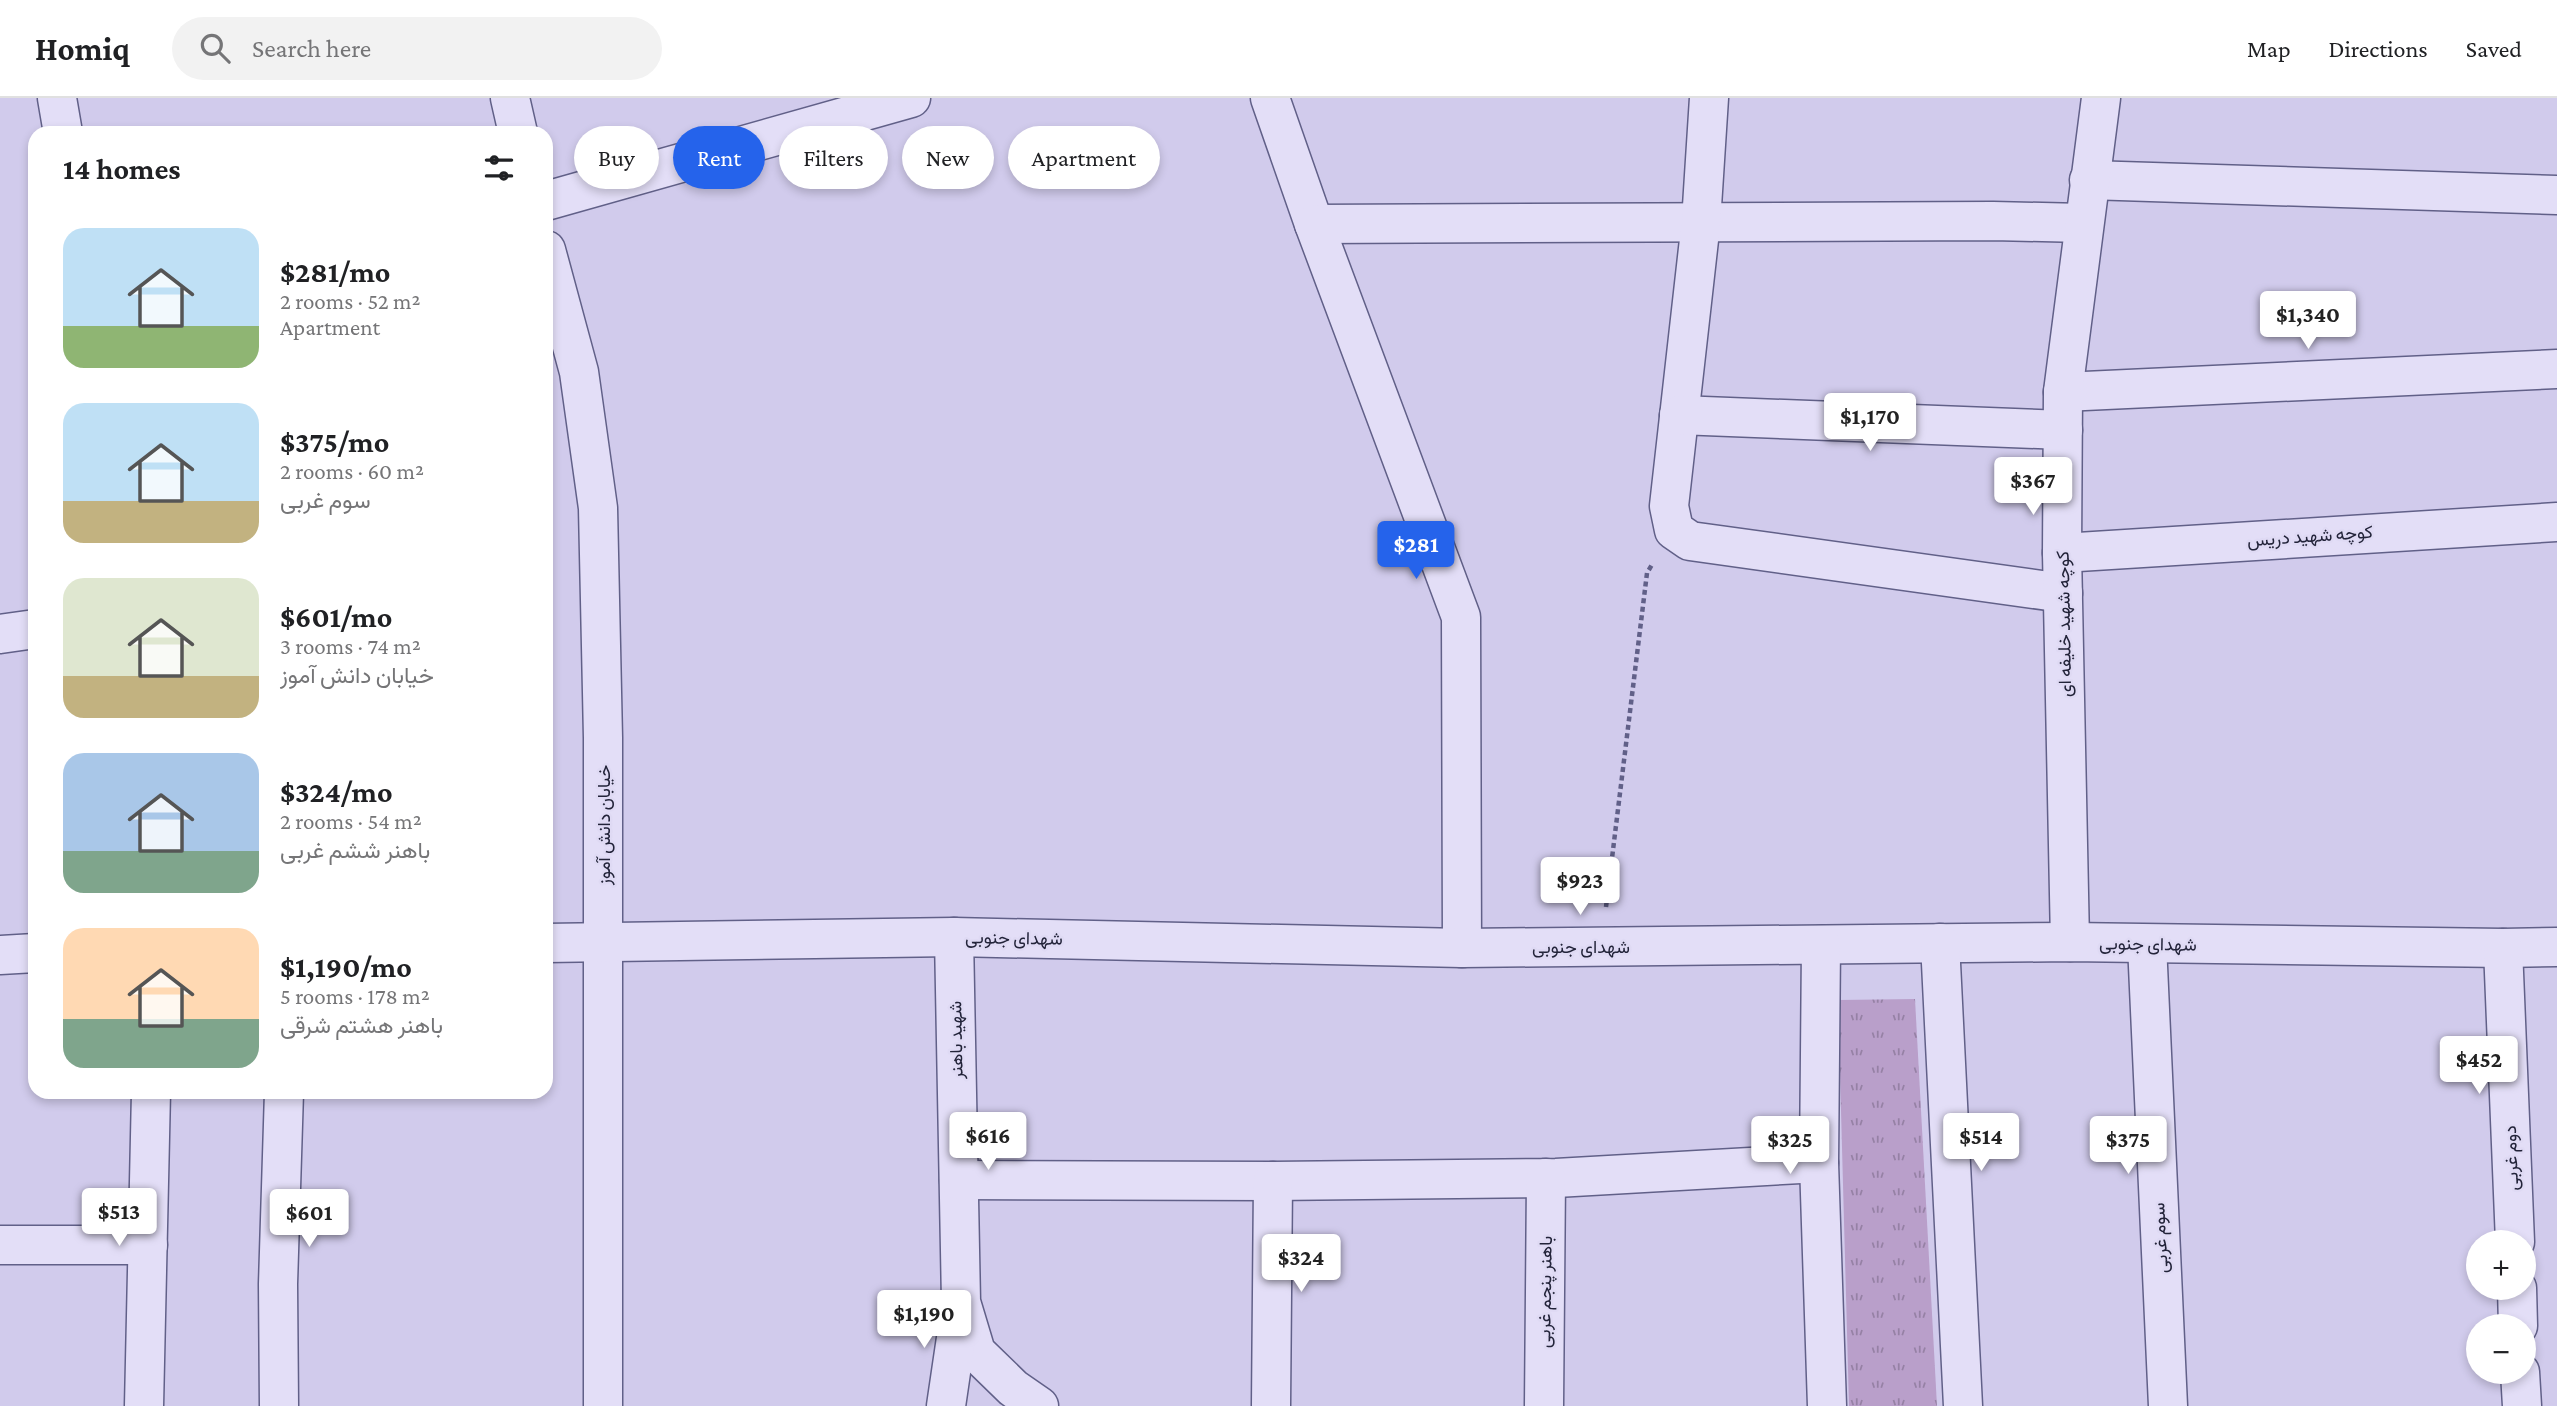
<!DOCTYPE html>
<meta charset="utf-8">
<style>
body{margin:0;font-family:"Crimson Pro",Vazirmatn,serif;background:#f2f2f2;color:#202124;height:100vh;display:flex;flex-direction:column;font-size:26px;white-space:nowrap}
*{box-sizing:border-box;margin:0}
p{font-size:23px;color:#757577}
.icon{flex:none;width:38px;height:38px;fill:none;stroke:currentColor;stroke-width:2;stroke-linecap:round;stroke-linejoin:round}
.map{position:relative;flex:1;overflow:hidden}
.panel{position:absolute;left:28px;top:28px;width:525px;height:973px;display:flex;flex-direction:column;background:#fff;border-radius:21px;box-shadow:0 4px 10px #0003}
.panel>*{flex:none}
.banner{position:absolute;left:574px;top:28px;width:665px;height:63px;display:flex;gap:14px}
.tools{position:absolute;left:2466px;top:1132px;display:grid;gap:14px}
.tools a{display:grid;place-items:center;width:70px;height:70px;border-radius:50%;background:#fff;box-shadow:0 4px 10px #0003;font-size:35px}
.price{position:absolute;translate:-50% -60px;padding:0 16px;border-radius:7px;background:#fff;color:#222;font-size:23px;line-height:46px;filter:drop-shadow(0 2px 4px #0008)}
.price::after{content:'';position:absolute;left:50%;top:42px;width:21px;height:16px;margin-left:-10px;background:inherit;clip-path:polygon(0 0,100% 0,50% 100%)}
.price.active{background:#2563eb;color:#fff}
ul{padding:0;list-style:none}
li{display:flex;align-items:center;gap:21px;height:175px;padding:0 35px}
li span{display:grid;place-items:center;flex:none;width:196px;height:140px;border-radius:21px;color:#555}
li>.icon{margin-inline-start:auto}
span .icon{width:84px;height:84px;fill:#fffc;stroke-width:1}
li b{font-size:30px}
h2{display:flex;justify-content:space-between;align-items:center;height:84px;padding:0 35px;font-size:30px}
.chip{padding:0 24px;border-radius:32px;background:#fff;box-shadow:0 4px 10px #0003;font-size:24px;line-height:63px}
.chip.active{background:#2563eb;color:#fff}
header{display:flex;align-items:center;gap:42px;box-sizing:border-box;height:98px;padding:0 35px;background:#fff;border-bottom:2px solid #e0e0e0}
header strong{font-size:33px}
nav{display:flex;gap:38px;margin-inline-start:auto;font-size:24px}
.search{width:490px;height:63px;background:#f2f2f2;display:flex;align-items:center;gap:18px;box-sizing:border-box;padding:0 24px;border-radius:38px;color:#757577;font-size:26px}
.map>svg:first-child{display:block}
</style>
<header>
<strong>Homiq</strong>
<div class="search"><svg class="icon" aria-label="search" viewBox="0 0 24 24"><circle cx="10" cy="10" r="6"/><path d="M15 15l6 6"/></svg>Search here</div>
<nav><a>Map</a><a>Directions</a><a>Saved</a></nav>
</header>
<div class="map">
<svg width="2557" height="1308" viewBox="0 0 2557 1308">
<defs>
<pattern id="grass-tufts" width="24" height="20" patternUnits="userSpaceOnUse" patternTransform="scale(1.75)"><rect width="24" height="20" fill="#b99fca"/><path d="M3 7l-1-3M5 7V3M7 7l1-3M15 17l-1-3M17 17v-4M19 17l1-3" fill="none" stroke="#9681a5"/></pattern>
</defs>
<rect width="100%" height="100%" fill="#d1cbec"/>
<path fill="url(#grass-tufts)" d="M1915,901L1937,1308H1849L1838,902Z"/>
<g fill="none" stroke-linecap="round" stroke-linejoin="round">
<g stroke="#616088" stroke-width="41">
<g id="minor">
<path d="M57,0L63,35"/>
<path d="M510,0L518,35"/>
<path d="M1270,0L1314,126L1993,123L2083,125"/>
<path d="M1709,0L1701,124L1669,408L1674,432L1690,443L2063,495"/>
<path d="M2089,82L2557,97"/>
<path d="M546,103L911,0"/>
<path d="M1314,126L1461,519L1462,850"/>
<path d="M546,152L579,274L598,410L603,640V1308"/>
<path d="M2063,294L2557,271"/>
<path d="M1679,317L2063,332"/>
<path d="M2062,455L2557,424"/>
<path d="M0,536L35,531"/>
<path d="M954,839L961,1204L976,1254L1013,1290L1039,1308"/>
<path d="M2070,844L2062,455L2063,294L2101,0"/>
<path d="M546,845L954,839L1462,850L2070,844L2503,850L2557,849"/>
<path d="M1940,845L1963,1308"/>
<path d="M2147,846L2168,1308"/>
<path d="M1821,847L1819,1065L1827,1308"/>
<path d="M2503,850L2515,1144"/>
<path d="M0,857L35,855"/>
<path d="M959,1082L1273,1083L1556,1080L1819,1065"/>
<path d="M0,1147H148"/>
<path d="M2517,1190L2518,1228"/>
<path d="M2520,1274L2522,1308"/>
<path d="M144,1308L151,994"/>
<path d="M279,1308L278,1186L284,994"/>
<path d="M946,1308L960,1213"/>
<path d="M1271,1308L1273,1083"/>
<path d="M1544,1308L1546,1080"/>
</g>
</g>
<path stroke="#616088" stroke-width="4.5" stroke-dasharray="5 3.5" stroke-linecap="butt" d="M1606,809L1647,475L1653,465"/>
<use href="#minor" stroke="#e3def7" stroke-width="38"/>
</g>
<g text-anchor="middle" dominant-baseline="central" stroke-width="5" stroke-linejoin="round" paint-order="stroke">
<g font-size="18" fill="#222339" stroke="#dfdaf4">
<text transform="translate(2310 438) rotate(-4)">کوچه شهید دریس</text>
<text transform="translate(2064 526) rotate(-91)">کوچه شهید خلیفه ای</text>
<text transform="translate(604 727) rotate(-90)">خیابان دانش آموز</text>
<text transform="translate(1014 840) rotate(1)">شهدای جنوبی</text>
<text transform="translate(2148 846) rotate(1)">شهدای جنوبی</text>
<text x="1581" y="849">شهدای جنوبی</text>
<text transform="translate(956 942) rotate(-91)">شهید باهنر</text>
<text transform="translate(2511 1060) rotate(-92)">دوم غربی</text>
<text transform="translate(2160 1140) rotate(-93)">سوم غربی</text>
<text transform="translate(1545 1194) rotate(-89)">باهنر پنجم غربی</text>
</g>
</g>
</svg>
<div class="tools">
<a>+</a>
<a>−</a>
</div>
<b class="price" style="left:2308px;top:253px">$1,340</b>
<b class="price" style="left:1870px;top:355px">$1,170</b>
<b class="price" style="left:2033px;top:419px">$367</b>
<b class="price active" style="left:1416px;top:483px">$281</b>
<b class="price" style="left:1580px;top:819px">$923</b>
<b class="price" style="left:2479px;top:998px">$452</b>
<b class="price" style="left:988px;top:1074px">$616</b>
<b class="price" style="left:1981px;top:1075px">$514</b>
<b class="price" style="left:1790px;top:1078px">$325</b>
<b class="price" style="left:2128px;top:1078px">$375</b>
<b class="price" style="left:119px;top:1150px">$513</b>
<b class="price" style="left:309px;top:1151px">$601</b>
<b class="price" style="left:1301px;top:1196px">$324</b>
<b class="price" style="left:924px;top:1252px">$1,190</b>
<div class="banner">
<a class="chip">Buy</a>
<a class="chip active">Rent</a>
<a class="chip">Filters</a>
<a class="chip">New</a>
<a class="chip">Apartment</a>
</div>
<section class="panel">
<h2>14 homes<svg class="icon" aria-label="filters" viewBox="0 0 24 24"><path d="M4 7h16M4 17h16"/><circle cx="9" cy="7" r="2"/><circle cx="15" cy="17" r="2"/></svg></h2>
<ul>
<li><span style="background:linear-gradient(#bfe0f5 70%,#8fb573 0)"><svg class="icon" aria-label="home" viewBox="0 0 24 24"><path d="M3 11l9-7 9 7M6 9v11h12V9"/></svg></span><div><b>$281/mo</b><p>2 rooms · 52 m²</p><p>Apartment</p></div></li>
<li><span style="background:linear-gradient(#bfe0f5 70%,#c2b280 0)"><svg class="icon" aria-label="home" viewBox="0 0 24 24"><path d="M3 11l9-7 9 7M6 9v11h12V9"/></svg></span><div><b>$375/mo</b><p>2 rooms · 60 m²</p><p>سوم غربی</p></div></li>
<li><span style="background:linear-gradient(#dfe7d0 70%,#c2b280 0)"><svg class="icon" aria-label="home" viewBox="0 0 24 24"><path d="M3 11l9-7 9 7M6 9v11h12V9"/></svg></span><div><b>$601/mo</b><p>3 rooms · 74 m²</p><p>خیابان دانش آموز</p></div></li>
<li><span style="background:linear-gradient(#a9c7e8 70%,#7fa58c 0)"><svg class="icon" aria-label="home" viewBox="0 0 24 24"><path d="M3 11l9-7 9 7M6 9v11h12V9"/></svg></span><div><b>$324/mo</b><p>2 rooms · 54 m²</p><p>باهنر ششم غربی</p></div></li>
<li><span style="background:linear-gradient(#ffd9b3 65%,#7fa58c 0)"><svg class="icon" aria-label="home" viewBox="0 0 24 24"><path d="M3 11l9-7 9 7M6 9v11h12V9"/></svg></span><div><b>$1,190/mo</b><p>5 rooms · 178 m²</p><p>باهنر هشتم شرقی</p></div></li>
</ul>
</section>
</div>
